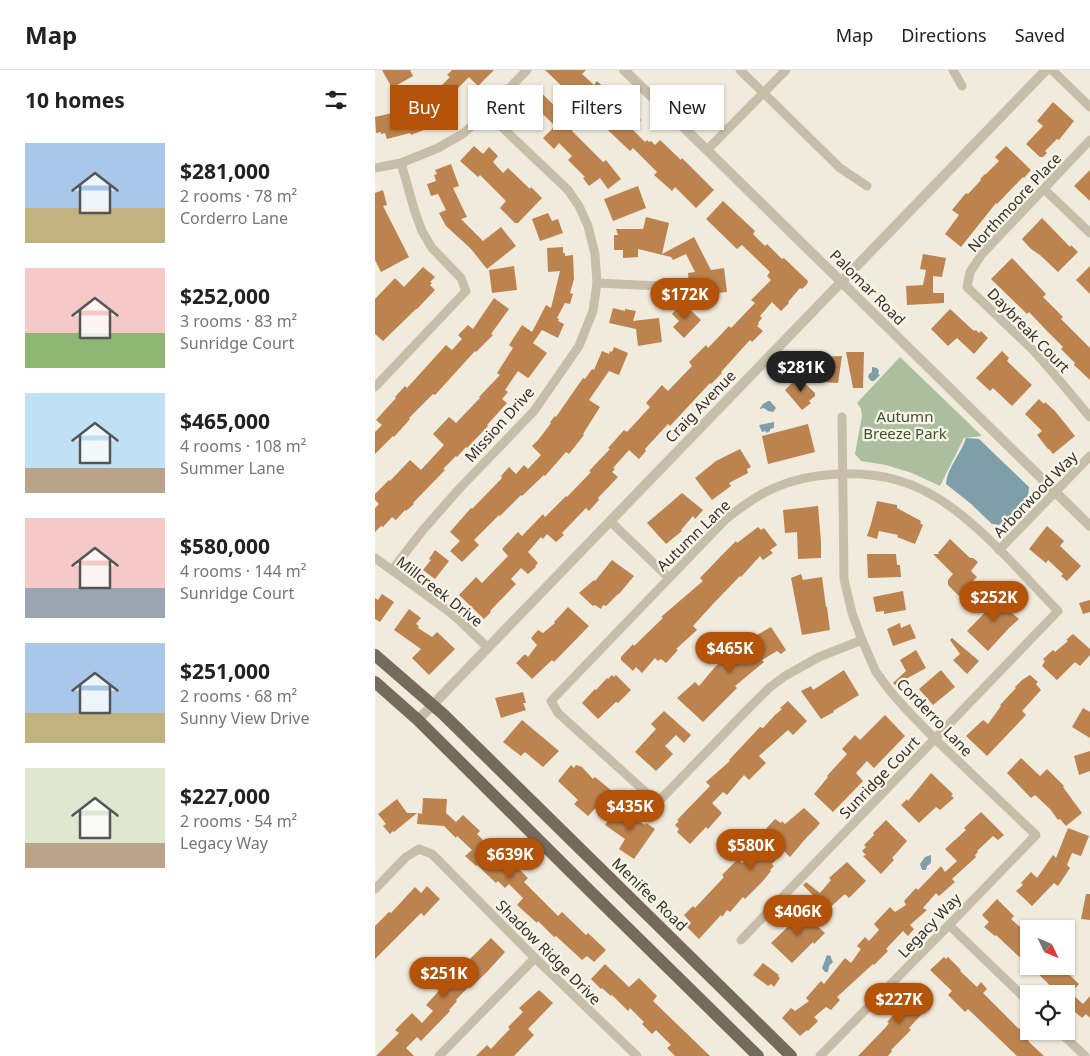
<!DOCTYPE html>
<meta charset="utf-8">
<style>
body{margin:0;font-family:"Noto Sans",sans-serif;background:#f2f2f2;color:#222;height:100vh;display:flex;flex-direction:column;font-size:19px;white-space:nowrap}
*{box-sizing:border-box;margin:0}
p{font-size:16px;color:#767676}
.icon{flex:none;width:28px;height:28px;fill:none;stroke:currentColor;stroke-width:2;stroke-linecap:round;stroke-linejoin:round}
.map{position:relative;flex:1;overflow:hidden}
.panel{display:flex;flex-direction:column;background:#fff;width:375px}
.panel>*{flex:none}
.top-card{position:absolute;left:15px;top:15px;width:475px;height:45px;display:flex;gap:10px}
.needle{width:32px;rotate:134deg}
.tools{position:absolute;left:645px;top:850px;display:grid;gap:10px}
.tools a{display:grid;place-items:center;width:55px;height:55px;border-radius:0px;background:#fff;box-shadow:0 1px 4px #0004;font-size:25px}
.price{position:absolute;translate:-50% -42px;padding:0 11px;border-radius:18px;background:#b45309;color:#fff;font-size:16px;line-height:32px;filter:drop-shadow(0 1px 2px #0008)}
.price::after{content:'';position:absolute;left:50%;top:30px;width:15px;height:11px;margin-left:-8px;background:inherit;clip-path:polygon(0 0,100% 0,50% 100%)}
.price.on{background:#222;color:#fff}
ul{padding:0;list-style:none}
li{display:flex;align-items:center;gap:15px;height:125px;padding:0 25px}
li span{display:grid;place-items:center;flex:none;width:140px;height:100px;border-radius:0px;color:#555}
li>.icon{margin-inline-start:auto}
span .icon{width:60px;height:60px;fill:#fffc;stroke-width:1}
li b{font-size:21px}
h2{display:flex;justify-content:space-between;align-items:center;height:60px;padding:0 25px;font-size:21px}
.tag{padding:0 18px;border-radius:0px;background:#fff;box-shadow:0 1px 4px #0004;font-size:18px;line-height:45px}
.tag.on{background:#b45309;color:#fff}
header{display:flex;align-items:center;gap:30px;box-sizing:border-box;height:70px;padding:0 25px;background:#fff;border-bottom:1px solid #e0e0e0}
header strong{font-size:24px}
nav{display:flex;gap:28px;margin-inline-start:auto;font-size:18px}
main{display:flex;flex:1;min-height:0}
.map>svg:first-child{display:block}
</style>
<header>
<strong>Map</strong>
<nav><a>Map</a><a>Directions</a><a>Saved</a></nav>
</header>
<main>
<section class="panel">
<h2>10 homes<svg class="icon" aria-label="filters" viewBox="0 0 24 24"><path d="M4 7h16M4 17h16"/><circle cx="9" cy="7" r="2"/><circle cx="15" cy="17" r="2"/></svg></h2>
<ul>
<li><span style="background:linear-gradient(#a9c7e8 65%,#c2b280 0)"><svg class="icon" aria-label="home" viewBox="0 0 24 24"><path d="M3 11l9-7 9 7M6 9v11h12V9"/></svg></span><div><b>$281,000</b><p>2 rooms · 78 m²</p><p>Corderro Lane</p></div></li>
<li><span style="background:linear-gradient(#f6c9c9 65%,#8fb573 0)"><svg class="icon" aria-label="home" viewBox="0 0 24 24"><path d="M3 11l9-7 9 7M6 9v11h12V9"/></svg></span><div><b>$252,000</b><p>3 rooms · 83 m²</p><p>Sunridge Court</p></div></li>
<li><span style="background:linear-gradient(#bfe0f5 75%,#b9a48a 0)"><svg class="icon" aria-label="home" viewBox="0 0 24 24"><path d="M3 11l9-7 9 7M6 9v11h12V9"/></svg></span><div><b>$465,000</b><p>4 rooms · 108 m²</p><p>Summer Lane</p></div></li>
<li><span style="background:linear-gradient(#f6c9c9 70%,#9aa5b1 0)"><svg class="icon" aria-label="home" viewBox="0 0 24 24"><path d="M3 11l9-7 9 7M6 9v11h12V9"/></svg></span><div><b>$580,000</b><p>4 rooms · 144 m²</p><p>Sunridge Court</p></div></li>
<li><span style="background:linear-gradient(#a9c7e8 70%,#c2b280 0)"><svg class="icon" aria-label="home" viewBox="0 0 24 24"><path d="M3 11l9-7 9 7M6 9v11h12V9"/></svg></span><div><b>$251,000</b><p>2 rooms · 68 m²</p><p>Sunny View Drive</p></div></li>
<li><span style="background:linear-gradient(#dfe7d0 75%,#b9a48a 0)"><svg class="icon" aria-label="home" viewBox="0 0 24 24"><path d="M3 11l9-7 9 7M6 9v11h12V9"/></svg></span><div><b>$227,000</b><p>2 rooms · 54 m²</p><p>Legacy Way</p></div></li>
</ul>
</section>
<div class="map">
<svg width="715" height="986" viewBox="0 0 715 986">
<rect width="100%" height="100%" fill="#f0ebdd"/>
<path fill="#abbe9e" d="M525,287L607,366L589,368L565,416L537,403L511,395L486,391L480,384L487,346L486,339L482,333Z"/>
<g fill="#7e9eaa">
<path d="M497,297L502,298L504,301L503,304L505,305L499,311H496L493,307L494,304L497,302Z"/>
<path d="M393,331H395L401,338L398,342L393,341L389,338L385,339V338L388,334Z"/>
<path d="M399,352V358L395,359V361L391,363V361L387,362L384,355Z"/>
<path d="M591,368L604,369L654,417L653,427L626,455L617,454L595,433L571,414C572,398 586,384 591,368Z"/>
<path d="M372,768L376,772L375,773L376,776L374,778L372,777L367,783L362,778Z"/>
<path d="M556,785V793L552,796L551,800H547L545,794L550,787Z"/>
<path d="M452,885L456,886V888L458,892L454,896L453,902H450L447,898Z"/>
</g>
<g fill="#bc834f">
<path d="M7,0H35L38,6L17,18Z"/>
<path d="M77,0H119L103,16L94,7L80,21L81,23L79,25L81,27L76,31L81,36L70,46L67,42L47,51L51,59L36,65L35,63L12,69L10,63L6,64V62L1,63L0,47L26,41L25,37L48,27L50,32L75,7L72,5Z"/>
<path d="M170,0H211L207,4L219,15L222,11L242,30L245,27L266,50L257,59L270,72L272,70L274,72L276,71L280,75L285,70L306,90L307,88L339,120L321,138L300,117L297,121L279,105L282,102L258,78L255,81L216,44L220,40L195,16L191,20Z"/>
<path d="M160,17L184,40L188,36L205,53L197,61L228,92L231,90L246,109L233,119L225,108L214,116L208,108L210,107L193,90L197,86L184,73L179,79L168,68L180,56L168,44L157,55L148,46L154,40L150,36L152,33L148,30Z"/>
<path d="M678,32L699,51L684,70L682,69L670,81L672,83L668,87H665L651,74L668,56L662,51Z"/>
<path d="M99,76L108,84L114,77L123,86L118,92L128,103L133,98L155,119L156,117L167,128L143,153H140L125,138L131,131L105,105L103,107L85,91Z"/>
<path d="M631,76L656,100L649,108L648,107L622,134L621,133L586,177L570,164L584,145L577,140L591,123L593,124L606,110L605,109L610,104H611L624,91L620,87Z"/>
<path d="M76,94L84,116L78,118L92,147L86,149L108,171L126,157L141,176L112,199L96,179L71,156L64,143L71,140L63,124L56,126L52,114L61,111L59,105L62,104L60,100Z"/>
<path d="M715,100V131L699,116Z"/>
<path d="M263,116L271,138L238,151L229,129Z"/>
<path d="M8,120L12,135L8,136L34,187L6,202L0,190V122V123Z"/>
<path d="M348,131L380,161L378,164L390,176L392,174L407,189L409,188L433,211L432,214L427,219L425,218L413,232L414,233L406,241L397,232L385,246L387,248L383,253L384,254L382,256L388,261L377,272L375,270L346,302L347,303L336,314L335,313L295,356L293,354L270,379L271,381L264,389L254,380L238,398L240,399L237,402L243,407L223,428L224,430L214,441L211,438L187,463L189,465L181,472L172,464L168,469L166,467L153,482L163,493L160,496L161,497L153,504L146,498L136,509L141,514L115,541L116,542L109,549L84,525L101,507L107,513L133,486L127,479L143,462L147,466L168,444L170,447L191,426L192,427L216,402L214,401L235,379L233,378L249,360L252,362L275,337L271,333L287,315L293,321L317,296L314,292L331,275L333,278L354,256L356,258L380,233L376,230L396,210L392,206L395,202L367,175L362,179L331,149Z"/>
<path d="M173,143L177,151L183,149L188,163L165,171L157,149Z"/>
<path d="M271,147L294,153L287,184L319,167L336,200L349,198L352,222L315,226L313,203L320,202L311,184L298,190L296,187L263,179V187L248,188V180H239V165H243L241,159H268Z"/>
<path d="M667,148L695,177L696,175L703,182L683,202L665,185L656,179L647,169Z"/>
<path d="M188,177V183H190V186L198,185L199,209L195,223L198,224L195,234L190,233L182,248L184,249L183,251L189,254L183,268L167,260L158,273L172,283L155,306L153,308L143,301L130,320L133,322L127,329L132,333L112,355L113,356L92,378L91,377L82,387L81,386L68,399L70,400L38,433L39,434L31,441L30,440L21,450L17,447L8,457L6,456L0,462V438L4,434L0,430V424L14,410L15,411L35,390L46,400L69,375L58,364L74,347L81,353L105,328L104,327L125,305L122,303L138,278L134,275L147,255L157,262L171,235L176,238L185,201L173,202L172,178Z"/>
<path d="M548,184L571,188L567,207L558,206V223H569V233L532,235L531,216L548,215L551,200L545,199Z"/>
<path d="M637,188L671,224L668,227L688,247L686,249L715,278V310L699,295L700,293L686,279L688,277L672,261L654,242L652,244L616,209Z"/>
<path d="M139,196L142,220L117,223L114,200Z"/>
<path d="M715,196V224L701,210Z"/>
<path d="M48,197L60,207L55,212L57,213L55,215L60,220L42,239H41L8,271L0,264V229L20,208L29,217Z"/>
<path d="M119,228L134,239L116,264L118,265L101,282L100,281L60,325L58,324L34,348L35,349L19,367L18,366L0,384V362L7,355L1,350L21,328L20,327L30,316L32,318L71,275L77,280L87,269L83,265L93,255L98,259Z"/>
<path d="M307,232L326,250L309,268L298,257L304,251L297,244Z"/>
<path d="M238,238L250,241V239L261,241L258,251L284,248L287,272L263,276L261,259L234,253Z"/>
<path d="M575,239L599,261L601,260L604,263L606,261L613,268L599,284L582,268L573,276L556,259Z"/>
<path d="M239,277L253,283L244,305L234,301L214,330L225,337L208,364L209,365L194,384L191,382L170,406L169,405L147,426L146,425L125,446L124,445L99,470L104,475L87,492L75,481L85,471L75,462L96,438L97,439L127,408L126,406L134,397L141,404L149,395L153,399L166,385L157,376L164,369L176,353L175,352L180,346L181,347L208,308L210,309L217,299L219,300L227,281L234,284L235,281L237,282Z"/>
<path d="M627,281L634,288L632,291L657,315L637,336L618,318L615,321L601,308Z"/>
<path d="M471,282H489L488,318H478Z"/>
<path d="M467,286L463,313L444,312L446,287Z"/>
<path d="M423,307L440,323V326L434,331L436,333L427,340L410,320Z"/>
<path d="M664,329L669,334L670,332L680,341L700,366L678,384L674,379H673L662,365L667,361L650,344Z"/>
<path d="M433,354L440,382L393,394L387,366Z"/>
<path d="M365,379L376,397L372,399L373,403L354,413L356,416L337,430L320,408L341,391Z"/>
<path d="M307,423L328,440L320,449L318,446L306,460L307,461L291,474L272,453Z"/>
<path d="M502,431L522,435V438L546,451L545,453L548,455L540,474L522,467L523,465L504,461L502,469L492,466L496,454Z"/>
<path d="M443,436L446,471V488L423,489L422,462L410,463L408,440Z"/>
<path d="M672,456L689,471L685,476L706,496L692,511L686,506L688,504L673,490L671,493L654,479Z"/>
<path d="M383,457L386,460L389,458L402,475L395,480L398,483L388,490L385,486L366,507L365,506L337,535L318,556L322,560L301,579L303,580L291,593L286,589L283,591L280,588L267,603L261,597L258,601L246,590V587L258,574L259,576L288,548L286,547L328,511L325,508L346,486L361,471L362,473Z"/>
<path d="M575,469L595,488H598L603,492L596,501L602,507L584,526L573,515V510L578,504L558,484H564L563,483Z"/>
<path d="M60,480L74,491L60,509L48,500L56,490L54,489Z"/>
<path d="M492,484H521L522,495H525L526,507L493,508Z"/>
<path d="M237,490L259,506L244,524H243L231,536L228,535L226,539L220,535L218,536L204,523L219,510L220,511Z"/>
<path d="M426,504L428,510L447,507L451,537H452L455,560L427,565L416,508Z"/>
<path d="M528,521L531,540L509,544V541L501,542L498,527Z"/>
<path d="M7,524L19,532L5,552L0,549V528L3,530Z"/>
<path d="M628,524L641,536L636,542L644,549L634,558L613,581L592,561Z"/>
<path d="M715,530V542L708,544L704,533Z"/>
<path d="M193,537L214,556L179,592L177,590L157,609L141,593L150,584L153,587L162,575L156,568L163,560L168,563L180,553L179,552Z"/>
<path d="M34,539L46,548L41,554L44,556L43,558L57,567L62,562L80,579L54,605L37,588L46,579L19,560Z"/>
<path d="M525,553L526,558L535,554L541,568L518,576L512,559Z"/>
<path d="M396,557L411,580L406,584L402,581L387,590L389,592L360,616L362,618L328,652L302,628L320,612L324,616L340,597L368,572H369Z"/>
<path d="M698,564L715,579V585L705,596L700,592L682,610L667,596L670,591L668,589L678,580L680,582L693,571L691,570Z"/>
<path d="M577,568L604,591L592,604L578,590L585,584L575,570Z"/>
<path d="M541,580L551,598L520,615L518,613L531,601L525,590Z"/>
<path d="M469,600L484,625L458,641L459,642L446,649L426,621L436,616L438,620Z"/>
<path d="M566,600L580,617L558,635L544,619Z"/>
<path d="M237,605L239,607L241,605L256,620L243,633L241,632L223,649L207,633L220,619L221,620L232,608L233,609Z"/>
<path d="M655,605L663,612L661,614L666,620L647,641L651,645L612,686L591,666L608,650L613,654L626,636L625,635L641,618L640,617L647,610Z"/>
<path d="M148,622L151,633H148L151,640L126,648L120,628Z"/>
<path d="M413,631L432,651L418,665L413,660L384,686L391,693L374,710L369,705L352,725L348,722L337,733L347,743L333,759L331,757L315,774L302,762L304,759L300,755L304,751L302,750L335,716L331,712L355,691L354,690L385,657L388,658L400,645L407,639L405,638Z"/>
<path d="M708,638L715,642V668L697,657Z"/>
<path d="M289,641L316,665L309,673L301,665L290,676L298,684L281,701L260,682L281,659L276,654Z"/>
<path d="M510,645L530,666L499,698L492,691L481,703L488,711L458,742L439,724L453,707L452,706L472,684L467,679L480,665L485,670Z"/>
<path d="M147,650L184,681L168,697L150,682L146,686L128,672Z"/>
<path d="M715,681V701L704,705L699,686Z"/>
<path d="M646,688L665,706L672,699L689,716L688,717L707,743L691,756L685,749L683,750L675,739L660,725L656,728L655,727L632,703Z"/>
<path d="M196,695L199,698L201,695L207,697L218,709L220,707L237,721L213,746L199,734L203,730L183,711Z"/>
<path d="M556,703L578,724L576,726L579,728L565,740L561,737L544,753L526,735L532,729L533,731Z"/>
<path d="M48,728L72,729L71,743L81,752L88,745L105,761L102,764L132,794L136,791L153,808L149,812L183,846L187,842L211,865L213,863L231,880L219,892L212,886L207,890L181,866L179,867L163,851L162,853L142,835L148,828L134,814L130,818L123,811L121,813L102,795L101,796L90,786L97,780L82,766L81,768L69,756L42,754L43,743L47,744Z"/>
<path d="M22,729L32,743H42L19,762L18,761L15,764L8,756L11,754L3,744Z"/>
<path d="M242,736L246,740L247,739L270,755L271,753L280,759L259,789L244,779L250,769L230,755Z"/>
<path d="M429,738L445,753L441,758L432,767L415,787L409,781L397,794L399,796L395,800L396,801L387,812L370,829L368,827L355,842L352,840L347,847L346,845L324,869L312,857L316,853L309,845L318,836L320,838L349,807L347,805L363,789L367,793L394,768V766L389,761L400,749L406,753L407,751L410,754Z"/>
<path d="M606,742L629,765L623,770L618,766L602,781L603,782L600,785L601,787L577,809L580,812L564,826L561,823L548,838L552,840L535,855L539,859L533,866L528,861L511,879L513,881L499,895L498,894L462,927L465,930L456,940L451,937L439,947L443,951L433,961L432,960L425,966L407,948L416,938L420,941L434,931L431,928L446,911L449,914L470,888L476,893L486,879L482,876L490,867L494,871L504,860L499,854L515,837L520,842L531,835L529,831L541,818L543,820L566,796L570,802L582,791L570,779L591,760L589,758Z"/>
<path d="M511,750L532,771L517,788L519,790L506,804L488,786L491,785L487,781L491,777L489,775L499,765L498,763Z"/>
<path d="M693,758L714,766L706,786L697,783L692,795L695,798L683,816L679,813L657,836L641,821L648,815L646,813L656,802L662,808L678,785L681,788Z"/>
<path d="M472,792L491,811L474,828L470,824L452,840L428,815L431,812L445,823L456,810L454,808Z"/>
<path d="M52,816L65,829L49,846L46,843L0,889V856L14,842L16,843L40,817L46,823Z"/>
<path d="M711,824H715V850L706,849Z"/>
<path d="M622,829L639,846L636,849L654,865V896L621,865L620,866L609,857L614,852L607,845Z"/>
<path d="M424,840L450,863L439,874L438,872L417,893L396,873L421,849L418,846Z"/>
<path d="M116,868L130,882L112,902L95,918L94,916L81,930L82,931L74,940L75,941L46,971L42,967L31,978L39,986H1L24,963L20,960L37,943L47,953L58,941L51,935L72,912L70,910L86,892L89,895Z"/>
<path d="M569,887L571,889L573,887L586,900L585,901L602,917L606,912L612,919L608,923L644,959L646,957L656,968L653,971L669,986H642L593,939L590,942L573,925L577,921L555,900Z"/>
<path d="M388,893L404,905L403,906L405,908L399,917L396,914L393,916L378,905Z"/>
<path d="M230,894L254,917L264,908L282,926L278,931L335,986H300L292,978L296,975L281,960L277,964L267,954L269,952L255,938L253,941L237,925L236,926L227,918L226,919L216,909Z"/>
<path d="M655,896H685L704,914L696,923L708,934L715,926V948L711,944L707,948L691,934V924H684Z"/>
<path d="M540,919L542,921L544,919L558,932L534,958L536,960L516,980L517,981L513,986H483L511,957L514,953L512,952L529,934L528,933Z"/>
<path d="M164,920L178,933L153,959L159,965L139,986H101L112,975L116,979L127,967L135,959L133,957L148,942L144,938Z"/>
</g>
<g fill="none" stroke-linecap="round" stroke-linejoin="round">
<g stroke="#c7bea9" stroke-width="9">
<path d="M365,0L465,98L492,116"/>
<path d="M578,0L587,16"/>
<path d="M677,0L715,37"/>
<path d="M715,70L607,184L595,202L592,217L659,281L679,304L715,347"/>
<path d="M332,80L411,0"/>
<path d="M0,98L26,93L63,78L89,63L111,42L152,0"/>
<path d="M669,119L715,163"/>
<path d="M222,213L284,216"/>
<path d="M0,317L91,221L86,208L57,178L47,161L40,142L26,93"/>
<path d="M235,451L294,508"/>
<path d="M624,480L715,386"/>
<path d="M0,488L68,537L83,549L112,577"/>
<path d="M17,500L48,460L84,419L159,341L204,276L218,241L222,213L220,184L213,156L204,136L193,120L111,42"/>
<path d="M0,819L31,787L44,779L57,784L160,888L262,986"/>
<path d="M574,855L654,932"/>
<path d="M366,870L683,541C650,507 618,469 580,440C563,427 543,416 522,410C485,400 434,402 399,418C381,426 366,437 351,449L176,631L183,643L275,726L285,730L371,641L394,618L410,606L444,587L487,570"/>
<path d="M684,961L710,986"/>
<path d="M64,986L160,888"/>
<path d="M445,986L574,855L661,765L560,669L530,638L515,621L501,602L487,570L477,543L469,509L467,347"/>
</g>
<g stroke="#c7bea9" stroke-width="10">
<path d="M249,0L332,80L715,456"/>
<path d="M43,650L671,0"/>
</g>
<g stroke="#756a5b" stroke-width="12">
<path d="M0,585L68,644L416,986"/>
<path d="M0,612L43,650L216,822L383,986"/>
</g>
</g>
<g text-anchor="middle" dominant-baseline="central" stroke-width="4.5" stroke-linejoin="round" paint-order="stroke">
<g font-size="15" fill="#352f29" stroke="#f8f4e8">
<text transform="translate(639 132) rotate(-47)">Northmoore Place</text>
<text transform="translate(493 217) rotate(45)">Palomar Road</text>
<text transform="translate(654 260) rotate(46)">Daybreak Court</text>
<text transform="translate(325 336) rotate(-46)">Craig Avenue</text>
<text transform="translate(124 354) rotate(-48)">Mission Drive</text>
<text transform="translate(660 424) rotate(-46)">Arborwood Way</text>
<text transform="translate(318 465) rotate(-44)">Autumn Lane</text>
<text transform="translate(65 521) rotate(38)">Millcreek Drive</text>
<text transform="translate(560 647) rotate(46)">Corderro Lane</text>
<text transform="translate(504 707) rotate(-46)">Sunridge Court</text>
<text transform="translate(275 824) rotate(44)">Menifee Road</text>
<text transform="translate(554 855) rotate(-46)">Legacy Way</text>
<text transform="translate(174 882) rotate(45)">Shadow Ridge Drive</text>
</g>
<g font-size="15" fill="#3c512e" stroke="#f8f4e8">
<text x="530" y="346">Autumn<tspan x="530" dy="17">Breeze Park</tspan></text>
</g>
</g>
</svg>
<div class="tools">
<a><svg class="needle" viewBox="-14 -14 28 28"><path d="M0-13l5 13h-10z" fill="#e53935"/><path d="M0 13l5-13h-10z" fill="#767676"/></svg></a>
<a><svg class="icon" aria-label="locate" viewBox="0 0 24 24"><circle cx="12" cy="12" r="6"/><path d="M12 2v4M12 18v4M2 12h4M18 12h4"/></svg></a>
</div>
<b class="price" style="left:310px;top:250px">$172K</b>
<b class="price on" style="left:426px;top:323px">$281K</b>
<b class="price" style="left:619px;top:553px">$252K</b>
<b class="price" style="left:355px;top:604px">$465K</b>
<b class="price" style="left:255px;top:762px">$435K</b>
<b class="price" style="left:376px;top:801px">$580K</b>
<b class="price" style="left:135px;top:810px">$639K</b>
<b class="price" style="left:423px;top:867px">$406K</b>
<b class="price" style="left:69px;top:929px">$251K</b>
<b class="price" style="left:524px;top:955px">$227K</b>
<div class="top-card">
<a class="tag on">Buy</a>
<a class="tag">Rent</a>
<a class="tag">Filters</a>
<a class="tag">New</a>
</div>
</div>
</main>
